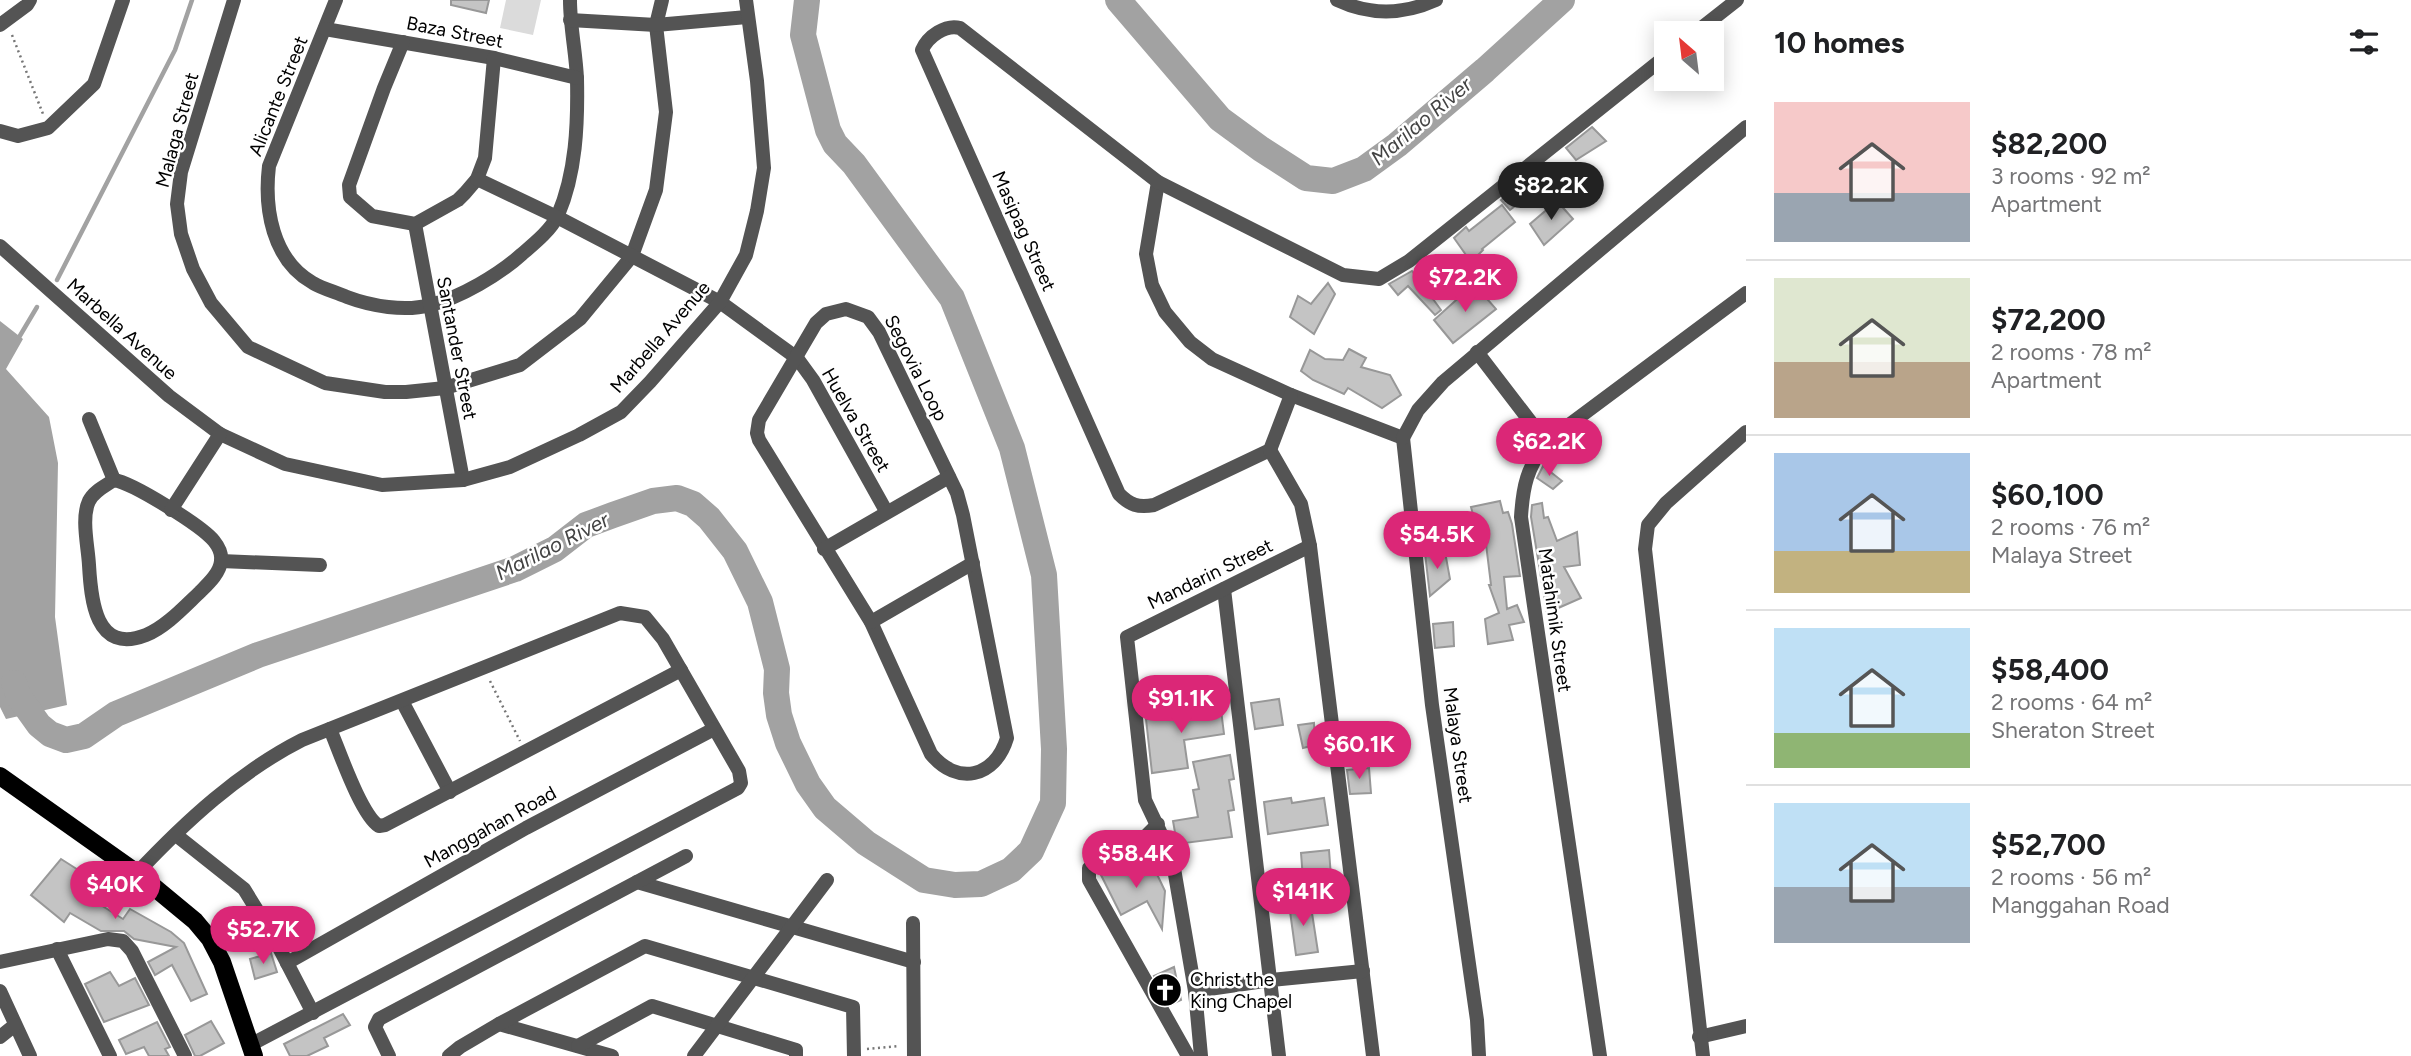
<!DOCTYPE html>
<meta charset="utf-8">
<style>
body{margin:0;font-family:Figtree,sans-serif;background:#f2f2f2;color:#202124;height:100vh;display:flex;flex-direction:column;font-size:26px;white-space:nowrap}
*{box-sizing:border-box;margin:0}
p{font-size:23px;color:#757577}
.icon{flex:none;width:38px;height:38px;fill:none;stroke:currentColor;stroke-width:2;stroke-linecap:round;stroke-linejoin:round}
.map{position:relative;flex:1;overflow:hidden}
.side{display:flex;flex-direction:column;background:#fff;width:665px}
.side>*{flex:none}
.needle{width:46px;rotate:332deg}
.buttons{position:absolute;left:1654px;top:21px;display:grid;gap:14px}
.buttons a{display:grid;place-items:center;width:70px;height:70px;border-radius:0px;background:#fff;box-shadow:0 4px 18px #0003;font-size:35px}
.price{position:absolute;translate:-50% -60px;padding:0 16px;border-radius:24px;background:#db2777;color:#fff;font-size:23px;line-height:46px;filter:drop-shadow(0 2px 4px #0008)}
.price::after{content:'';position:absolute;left:50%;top:42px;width:21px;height:16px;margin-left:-10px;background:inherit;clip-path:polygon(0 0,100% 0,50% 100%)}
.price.selected{background:#222;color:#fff}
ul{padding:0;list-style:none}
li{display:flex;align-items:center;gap:21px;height:175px;padding:0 28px}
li+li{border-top:2px solid #e0e0e0}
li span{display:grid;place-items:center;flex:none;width:196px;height:140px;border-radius:0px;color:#555}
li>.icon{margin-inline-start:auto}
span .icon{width:84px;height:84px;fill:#fffc;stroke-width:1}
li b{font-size:30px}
h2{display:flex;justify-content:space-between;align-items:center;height:84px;padding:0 28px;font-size:30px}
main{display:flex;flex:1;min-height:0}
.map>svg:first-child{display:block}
</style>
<main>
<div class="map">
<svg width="1746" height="1056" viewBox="0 0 1746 1056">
<rect width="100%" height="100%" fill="#fff"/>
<path fill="#dbdbdb" d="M506,0H541L533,35L500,28Z"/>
<path fill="#a2a2a2" d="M0,321L23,339L6,369L49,417L58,463L55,617L67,705L6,719L0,707Z"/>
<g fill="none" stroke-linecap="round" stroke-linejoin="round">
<g stroke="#a2a2a2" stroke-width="4.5">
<path d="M57,280L175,50L192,0"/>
<path d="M18,339L37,307"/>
</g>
<g stroke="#a2a2a2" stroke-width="26">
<path d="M1118,0L1220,119L1261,149L1306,178L1333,181L1364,169L1397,145L1485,70L1562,0"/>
<path d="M14,683L19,697L39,725L50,734L66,740L84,736L116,714L258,655L515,569L555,549L586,525L613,515L653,501L677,498L693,504L709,518L735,551L760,602L777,669L776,693L779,715L788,743L808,784L825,808L866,843L924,880L955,885L981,884L1011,870L1031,851L1053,803L1054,749L1044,575L1012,448L952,298L854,164L835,144L828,130L803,35L807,0"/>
</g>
</g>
<g fill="#c4c4c4" stroke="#989898" stroke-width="2">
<path d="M451,0H489L486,13L451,5Z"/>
<path d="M1592,127L1606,141L1576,160L1566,148Z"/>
<path d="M1520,185L1528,196L1510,210L1501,200Z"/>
<path d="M1557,201L1573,219L1544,245L1530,224Z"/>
<path d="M1502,205L1515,222L1482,249L1483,250L1471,262L1454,238L1466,227L1469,231Z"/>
<path d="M1440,270L1447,281L1430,295L1441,310L1435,315L1408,286L1398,295L1389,284L1412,271L1423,285Z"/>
<path d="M1328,283L1335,294L1314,334L1290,317L1298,296L1311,304Z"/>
<path d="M1474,284L1496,309L1453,343L1434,320Z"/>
<path d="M1349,349L1366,358L1361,367L1390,375L1401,395L1382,408L1348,388L1344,394L1313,380L1301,371L1310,350L1325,359L1343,360Z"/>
<path d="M1543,466L1562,481L1553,489L1537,478Z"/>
<path d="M1500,501L1503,513L1508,512L1512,524L1520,576L1504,577L1507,609L1517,605L1524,622L1509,625L1513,640L1488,644L1485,619L1499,613L1489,585H1491L1486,544L1440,552L1436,530L1476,526L1471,507Z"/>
<path d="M1542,503L1544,518L1548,517L1557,541L1577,532L1580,565L1564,567L1581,598L1547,613L1531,517L1532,505Z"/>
<path d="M1445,552L1450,579L1430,596L1425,553Z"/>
<path d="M1453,622L1454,646L1435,648L1433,624Z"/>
<path d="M1279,699L1283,725L1255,729L1251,703Z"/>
<path d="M1220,702L1224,734L1184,740L1188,768L1152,773L1146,719L1186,713L1185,707Z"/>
<path d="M1314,723L1315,745L1303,748L1298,725Z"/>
<path d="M1230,755L1234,779L1229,780L1234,810L1228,811L1232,837L1177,844L1173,821L1198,817L1193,790L1199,789L1193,762Z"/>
<path d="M1369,768L1371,793L1350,794L1347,770Z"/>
<path d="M1291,798L1292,803L1324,798L1328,825L1268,834L1264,802Z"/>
<path d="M1329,850L1331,877L1303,879L1301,853Z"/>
<path d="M61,859L105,887L96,902L123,919L130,909L171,932L184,943L207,994L191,1001L172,965L155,975L148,962L176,947L134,939L124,931H101L70,913L64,922L31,895Z"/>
<path d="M1127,865L1134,877L1153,866L1165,891L1162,929L1147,901L1121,915L1100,873Z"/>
<path d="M1310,900L1318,952L1296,955L1289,904Z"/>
<path d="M290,920L304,927L295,941L283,933Z"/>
<path d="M271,953L277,972L255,979L250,959Z"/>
<path d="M1174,967L1181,1000L1170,1005L1154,976Z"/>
<path d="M110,972L119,986L135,978L149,1005L104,1022L85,984Z"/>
<path d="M343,1014L350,1025L324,1038L328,1046L307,1056H290L284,1044Z"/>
<path d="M211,1021L224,1043L200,1056H195L185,1035Z"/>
<path d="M157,1022L170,1047L165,1049L169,1056H149L144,1047L126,1054L119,1040Z"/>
</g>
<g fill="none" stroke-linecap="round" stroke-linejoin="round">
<g stroke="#767676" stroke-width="2.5" stroke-dasharray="2 3.5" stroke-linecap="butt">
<path d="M12,35L43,114"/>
<path d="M490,681L520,741"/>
<path d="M867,1049L899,1046"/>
</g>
<g stroke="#545454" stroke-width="14">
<path d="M234,0L181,172L177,204L181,234L193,269L211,303L248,347L325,383L385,392H406L445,388L520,365L580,319L632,256L656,190L666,112L656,25L662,0"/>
<path d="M336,0L269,166C264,208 272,260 313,283C323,289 336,292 347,297C371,306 405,312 430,305C460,298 500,274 522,254C535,243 551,230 558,215C576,173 578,124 577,79C576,53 570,27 570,0"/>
<path d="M1337,0C1371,16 1403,15 1436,0"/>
<path d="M570,20L656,25L747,17"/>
<path d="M0,25L27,5L30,0"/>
<path d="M325,29L494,58L577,78"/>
<path d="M1695,33L1737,0"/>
<path d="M403,42L384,88L349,185L350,197L372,216L415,224L458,200L465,193L477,179L485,158L494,58"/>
<path d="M0,131L18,136L48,128L94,84L123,0"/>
<path d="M477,179L557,217L720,302L797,358L813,380L886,511"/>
<path d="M1158,182L1146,254L1152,285L1165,312L1190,342L1212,359L1291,395L1403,438"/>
<path d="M415,224L463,480"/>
<path d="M0,246L169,396L220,434L285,464L382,485L463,480L510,467L579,435L621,412L650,382L720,302L746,255L757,211L764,168L757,81L746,0"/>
<path d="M846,309L868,317L879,332L957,493L963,515L1007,738C995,778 957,786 931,754L871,622L759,440L757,433L759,420L816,323L826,314Z"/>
<path d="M1477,352L1546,442"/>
<path d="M1291,395L1270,450L1154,505C1138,508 1130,505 1119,494L922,50C928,36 946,24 960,28L1158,182L1343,275L1379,279L1409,261L1666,56"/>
<path d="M89,419L114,480"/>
<path d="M1403,438L1432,705L1477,1020L1479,1056"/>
<path d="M1403,438L1418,410L1443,382L1746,127"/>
<path d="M1270,450L1301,504L1310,546L1373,1056"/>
<path d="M114,480C133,483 202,526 214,541C218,546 222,554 221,561C220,573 208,584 200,592C185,606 166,627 146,635C95,655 91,599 89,565C88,546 81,518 89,501C94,491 105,486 114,480Z"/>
<path d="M171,510L220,434"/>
<path d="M824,549L949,477"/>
<path d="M221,561L320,565"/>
<path d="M1224,589L1279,1056"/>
<path d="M871,622L973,563"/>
<path d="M402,701L450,792"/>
<path d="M330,729C339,750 361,815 379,826L385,825L681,670"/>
<path d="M1158,824L1127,855L1093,865L1089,868V880L1188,1056"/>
<path d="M176,835L244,889L273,936L313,1013"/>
<path d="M137,873C185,822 239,772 302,740L620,613L645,617L663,639L739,771L741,783L738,788L250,1045"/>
<path d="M637,882L914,962"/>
<path d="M913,923L914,1056"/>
<path d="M57,949L110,1056"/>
<path d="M0,962L108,939L123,941L132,951L185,1056"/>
<path d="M287,963L526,828L714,729"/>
<path d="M0,991L30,1056"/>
<path d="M1195,991L1271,980L1363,971"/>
<path d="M499,1024L612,1056"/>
<path d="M0,1037L15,1025"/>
<path d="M1699,1037L1746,1026"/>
<path d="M578,1046L652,1006L796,1050V1056"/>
<path d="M389,1056L375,1027L379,1019L686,856"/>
<path d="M449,1056L460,1047L499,1024L645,946L853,1007L854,1056"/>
<path d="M694,1056L827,880"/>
<path d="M1201,1056L1195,991L1172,857L1145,800L1127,637L1310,546"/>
<path d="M1600,1056L1521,517C1523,485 1527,469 1546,442L1746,293"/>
<path d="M1703,1056L1645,549L1648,525L1666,503L1746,432"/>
</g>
<path stroke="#000" stroke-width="18" d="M0,776L137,873L195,921L210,939L222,962L254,1056"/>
</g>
<defs>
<g id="church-disc" transform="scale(1.75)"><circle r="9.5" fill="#000" stroke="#fff"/><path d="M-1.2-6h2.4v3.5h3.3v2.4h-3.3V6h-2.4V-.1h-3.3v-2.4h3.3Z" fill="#fff"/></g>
</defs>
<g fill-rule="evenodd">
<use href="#church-disc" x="1165" y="990"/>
</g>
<g text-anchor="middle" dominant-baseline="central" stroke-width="5" stroke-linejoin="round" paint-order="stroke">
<g font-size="19" fill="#000" stroke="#fff">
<text transform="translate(455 32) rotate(11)">Baza Street</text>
<text transform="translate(278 96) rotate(-68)">Alicante Street</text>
<text transform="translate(177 130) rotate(-75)">Malaga Street</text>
<text transform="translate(1024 231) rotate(66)">Masipag Street</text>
<text transform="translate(122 329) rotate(42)">Marbella Avenue</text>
<text transform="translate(660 337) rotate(-49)">Marbella Avenue</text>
<text transform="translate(457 348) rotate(79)">Santander Street</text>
<text transform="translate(916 368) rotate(63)">Segovia Loop</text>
<text transform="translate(856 420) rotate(60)">Huelva Street</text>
<text transform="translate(1210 574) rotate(-26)">Mandarin Street</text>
<text transform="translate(1555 620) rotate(82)">Matahimik Street</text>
<text transform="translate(1458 745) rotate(82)">Malaya Street</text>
<text transform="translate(490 827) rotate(-29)">Manggahan Road</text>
</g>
<g font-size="19" fill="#000" stroke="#fff" text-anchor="start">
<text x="1190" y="979">Christ the<tspan x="1190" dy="22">King Chapel</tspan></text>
</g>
<g font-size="21" font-style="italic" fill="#434343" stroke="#fff">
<text transform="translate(1421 121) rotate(-40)">Marilao River</text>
<text transform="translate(552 546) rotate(-27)">Marilao River</text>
</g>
</g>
</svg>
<div class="buttons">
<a><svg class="needle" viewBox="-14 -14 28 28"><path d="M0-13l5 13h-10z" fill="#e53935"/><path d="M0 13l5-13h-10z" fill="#757577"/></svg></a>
</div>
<b class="price selected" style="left:1551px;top:222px">$82.2K</b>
<b class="price" style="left:1465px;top:314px">$72.2K</b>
<b class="price" style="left:1549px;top:478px">$62.2K</b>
<b class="price" style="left:1437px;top:571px">$54.5K</b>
<b class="price" style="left:1181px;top:735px">$91.1K</b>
<b class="price" style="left:1359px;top:781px">$60.1K</b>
<b class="price" style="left:1136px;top:890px">$58.4K</b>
<b class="price" style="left:115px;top:921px">$40K</b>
<b class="price" style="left:1303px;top:928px">$141K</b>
<b class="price" style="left:263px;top:966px">$52.7K</b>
</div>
<section class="side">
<h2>10 homes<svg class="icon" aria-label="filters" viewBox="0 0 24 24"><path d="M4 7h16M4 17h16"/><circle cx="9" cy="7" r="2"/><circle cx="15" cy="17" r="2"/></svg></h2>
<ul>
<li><span style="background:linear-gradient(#f6c9c9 65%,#9aa5b1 0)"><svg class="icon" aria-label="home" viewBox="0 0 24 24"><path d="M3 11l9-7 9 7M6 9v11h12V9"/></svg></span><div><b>$82,200</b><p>3 rooms · 92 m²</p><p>Apartment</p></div></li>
<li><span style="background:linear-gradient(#dfe7d0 60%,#b9a48a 0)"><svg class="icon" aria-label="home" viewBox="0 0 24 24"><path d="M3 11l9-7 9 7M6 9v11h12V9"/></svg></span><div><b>$72,200</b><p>2 rooms · 78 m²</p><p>Apartment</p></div></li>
<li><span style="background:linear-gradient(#a9c7e8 70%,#c2b280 0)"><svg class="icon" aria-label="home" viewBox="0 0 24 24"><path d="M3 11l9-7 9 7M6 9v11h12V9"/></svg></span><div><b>$60,100</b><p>2 rooms · 76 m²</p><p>Malaya Street</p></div></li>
<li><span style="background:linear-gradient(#bfe0f5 75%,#8fb573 0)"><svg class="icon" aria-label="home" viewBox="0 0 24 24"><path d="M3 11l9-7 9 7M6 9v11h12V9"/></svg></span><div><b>$58,400</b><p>2 rooms · 64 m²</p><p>Sheraton Street</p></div></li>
<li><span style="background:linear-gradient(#bfe0f5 60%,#9aa5b1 0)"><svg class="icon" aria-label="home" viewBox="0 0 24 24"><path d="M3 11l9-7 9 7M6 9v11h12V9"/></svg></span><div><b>$52,700</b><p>2 rooms · 56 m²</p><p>Manggahan Road</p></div></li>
</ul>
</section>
</main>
